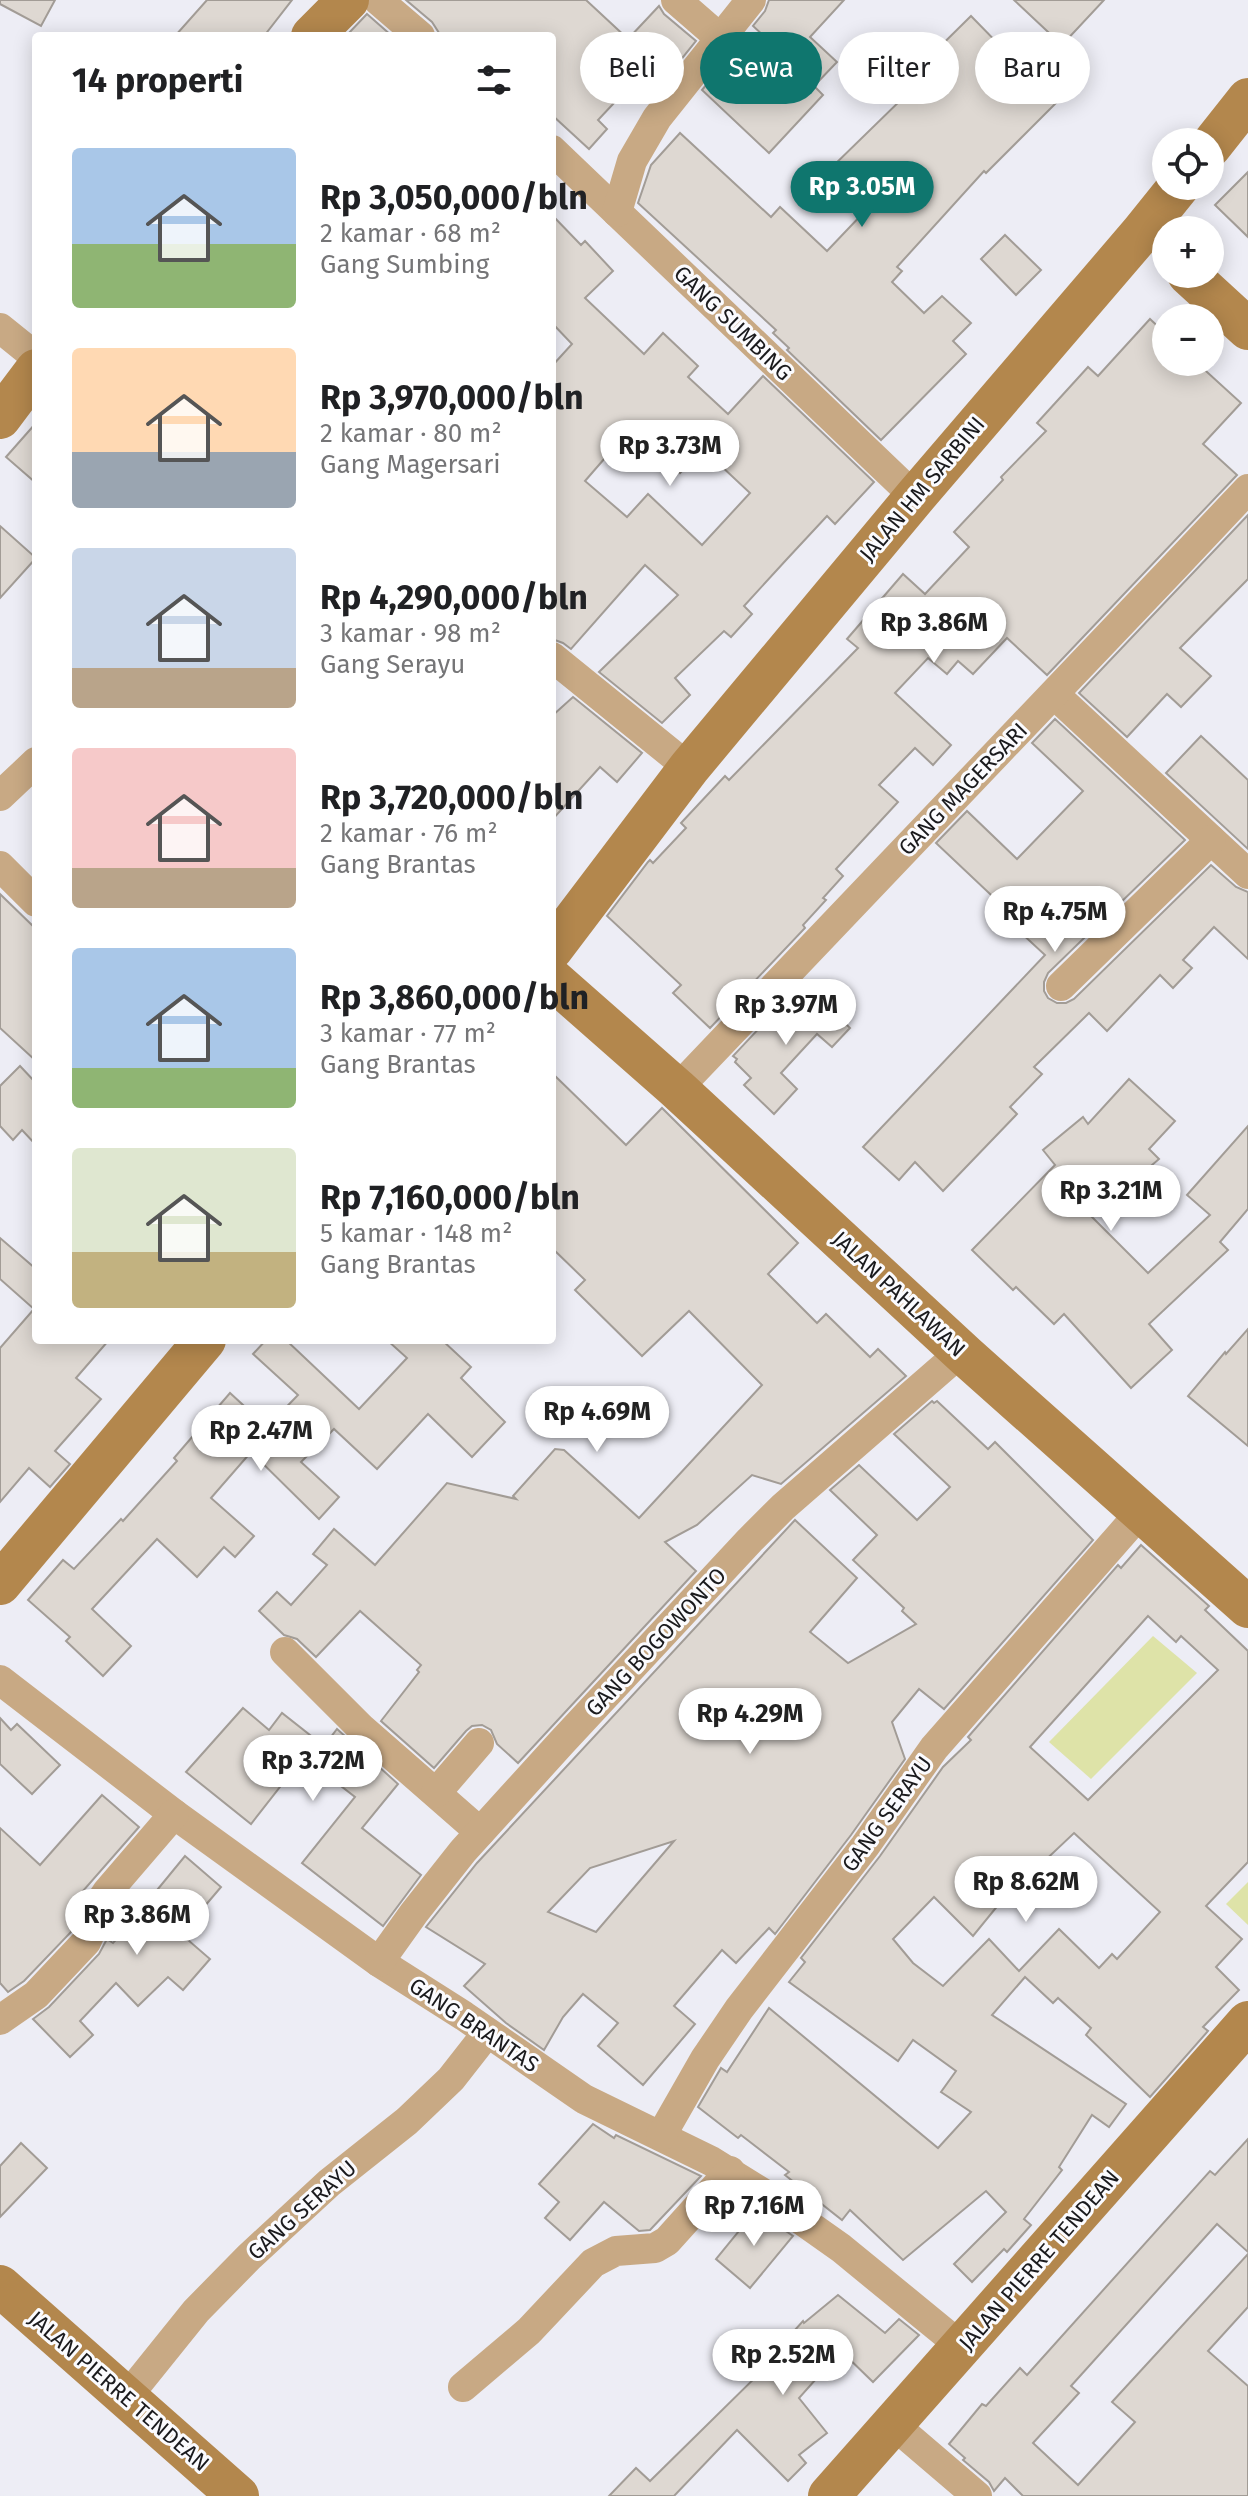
<!DOCTYPE html>
<html lang="id">
<meta charset="utf-8">
<style>
body{margin:0;font-family:"Fira Sans",sans-serif;background:#f2f2f2;color:#202124;height:100vh;display:flex;flex-direction:column;font-size:30px;white-space:nowrap}
*{box-sizing:border-box;margin:0}
p{font-size:26px;color:#757577}
.icon{flex:none;width:44px;height:44px;fill:none;stroke:currentColor;stroke-width:2;stroke-linecap:round;stroke-linejoin:round}
.map{position:relative;flex:1;overflow:hidden}
.details{position:absolute;left:32px;top:32px;width:524px;height:1312px;display:flex;flex-direction:column;background:#fff;border-radius:8px;box-shadow:0 4px 20px #0003}
.details>*{flex:none}
.banner{position:absolute;left:580px;top:32px;width:548px;height:72px;display:flex;gap:16px}
.fabs{position:absolute;left:1152px;top:128px;display:grid;gap:16px}
.fabs a{display:grid;place-items:center;width:72px;height:72px;border-radius:50%;background:#fff;box-shadow:0 4px 20px #0003;font-size:40px}
.price{position:absolute;translate:-50% -68px;padding:0 18px;border-radius:28px;background:#fff;color:#222;font-size:26px;line-height:52px;filter:drop-shadow(0 2px 4px #0008)}
.price::after{content:'';position:absolute;left:50%;top:48px;width:24px;height:18px;margin-left:-12px;background:inherit;clip-path:polygon(0 0,100% 0,50% 100%)}
.price.current{background:#0f766e;color:#fff}
ul{padding:0;list-style:none}
li{display:flex;align-items:center;gap:24px;height:200px;padding:0 40px}
li span{display:grid;place-items:center;flex:none;width:224px;height:160px;border-radius:8px;color:#555}
li>.icon{margin-inline-start:auto}
span .icon{width:96px;height:96px;fill:#fffc;stroke-width:1}
li b{font-size:34px}
h2{display:flex;justify-content:space-between;align-items:center;height:96px;padding:0 40px;font-size:34px}
.tag{padding:0 28px;border-radius:36px;background:#fff;box-shadow:0 4px 20px #0003;font-size:28px;line-height:72px}
.tag.current{background:#0f766e;color:#fff}
.map>svg:first-child{display:block}
</style>
<div class="map">
<svg width="1248" height="2496" viewBox="0 0 1248 2496">
<rect width="100%" height="100%" fill="#ededf5"/>
<g fill="#dee3a8">
<path d="M1153,1636L1197,1673L1091,1779L1049,1742Z"/>
<path d="M1248,1882V1925L1226,1904Z"/>
</g>
<g fill="#ded8d2" stroke="#a29c96" stroke-width="2" fill-rule="evenodd">
<path d="M0,0H55L41,26L0,4Z"/>
<path d="M207,0H292L264,36H175Z"/>
<path d="M406,0H586L628,39L659,6L664,14L696,41L647,102L630,86L598,120L607,129L589,149L552,115V36H441L432,22Z"/>
<path d="M769,0H844L810,37L837,62L814,86L823,95L769,153L702,90L724,63L734,72L766,38L753,26L765,11Z"/>
<path d="M1014,0H1104L1062,45Z"/>
<path d="M367,14L392,36H346Z"/>
<path d="M971,16L1056,103L986,173L984,171L897,267L902,271L892,282L924,313L942,296L971,323L953,341L966,354L881,440L787,350L789,348L773,333L776,330L638,203L651,165L680,133L771,217L780,207L827,251L867,209L829,170L907,94L900,86Z"/>
<path d="M1248,172V237L1215,205Z"/>
<path d="M552,215L581,245L585,241L613,271L585,298L644,354L663,333L698,366L688,377L728,414L763,376L874,482L835,524L827,516L787,559L744,606L752,614L731,637L724,631L675,678L690,695L662,723L599,672L678,595L645,565L571,649L563,643L552,639V366L572,344L552,323ZM631,428L680,473L703,449L750,493L702,545L648,494L627,517L585,481Z"/>
<path d="M1005,235L1041,270L1016,295L981,259Z"/>
<path d="M1150,319L1166,334V362H1196L1241,403L1203,444L1237,475L1047,675L1007,638L973,674L958,661L947,674L928,658L895,693L951,745L933,765L915,748L879,785L898,802L836,869L843,876L823,898L826,900L803,925L805,928L710,1028L673,993L681,985L607,916L648,862L650,860L653,863L686,828L681,823L725,776L729,780L858,648L847,639L903,574L925,594L969,547L954,532L1003,480L1001,477L1046,431L1037,423L1088,367L1098,376Z"/>
<path d="M36,423V483L6,457Z"/>
<path d="M1248,515V579L1180,648L1211,676L1181,707L1167,694L1127,737L1079,693Z"/>
<path d="M0,526L36,558L0,598Z"/>
<path d="M573,697L642,753L617,782L600,767L552,820V716Z"/>
<path d="M1055,719L1185,840L1048,973L1044,982V991L1048,998L1057,1003H1066L1074,999L1211,865L1236,887L1248,892V959L1214,927L1183,960L1192,968L1173,988L1160,975L1107,1031L1089,1013L1034,1067L1042,1074L1010,1107L1017,1114L943,1191L915,1162L899,1180L863,1147L1045,955L1019,931L1024,926L936,843L967,811L1017,859L1083,791L1032,743Z"/>
<path d="M1201,736L1248,780V849L1166,773Z"/>
<path d="M0,894L36,929V1061L0,1028Z"/>
<path d="M811,990L850,1028L832,1047L817,1034L781,1073L797,1089L774,1114L744,1085L751,1078L735,1062L737,1059L733,1056L783,1003L791,1011Z"/>
<path d="M20,1066L36,1083V1145L22,1130L13,1140L0,1126V1086Z"/>
<path d="M552,1073L626,1145L662,1108L798,1243L768,1274L817,1323L826,1314L870,1357L878,1349L906,1376L781,1484L752,1475L697,1525L665,1542L696,1571L518,1763L497,1744L491,1730L482,1725L472,1726L466,1731L434,1768L381,1721L419,1672L417,1670L421,1665L360,1611L316,1657L297,1639L284,1635L259,1611L277,1592L291,1605L327,1565L313,1554L334,1529L375,1565L447,1483L516,1499L513,1496L555,1449L564,1450L639,1518L762,1385L689,1311L642,1356L575,1290L585,1280L552,1248Z"/>
<path d="M1129,1079L1175,1121L1149,1149L1159,1159L1092,1217L1148,1273L1210,1215L1187,1195L1248,1126V1209L1220,1242L1228,1250L1149,1324L1172,1350L1131,1388L1064,1314L1054,1324L1016,1287L1013,1290L972,1250L1055,1165L1043,1150L1083,1117L1088,1124Z"/>
<path d="M0,1238L36,1269V1340H109L76,1378L101,1399L55,1451L70,1464L50,1487L29,1468L0,1502V1348L34,1309L0,1279Z"/>
<path d="M1248,1329V1446L1188,1396L1225,1352L1226,1354Z"/>
<path d="M266,1340H286L359,1409L407,1358L387,1340H442L471,1367L461,1378L505,1422L472,1457L428,1414L377,1469L334,1429L301,1462L339,1497L319,1519L251,1452L211,1498L254,1536L235,1557L224,1547L197,1577L157,1539L92,1609L131,1646L103,1676L66,1641L70,1637L28,1600L63,1560L74,1569L121,1519L123,1521L177,1461L174,1458L230,1393L267,1427L298,1395L253,1354Z"/>
<path d="M932,1401L934,1403L937,1401L988,1449L995,1442L1093,1540L944,1709L919,1689L892,1722L905,1759L851,1835L775,1934L769,1928L736,1963L722,1950L674,2006L695,2024L643,2085L598,2046L618,2023L583,1994L563,2017L544,2050L506,2023L464,1986L485,1964L426,1927L477,1863L795,1520L857,1578L810,1632L848,1663L916,1624L902,1611L904,1608L853,1560L877,1535L830,1490L859,1465L917,1520L950,1487L894,1434ZM674,1841L596,1932L548,1912L590,1868Z"/>
<path d="M1141,1545L1209,1606L1205,1610L1248,1651V1862L1206,1906L1242,1939L1216,1967L1239,1990L1203,2027L1208,2031L1150,2097L1086,2035L1091,2028L1058,1998L1053,2003L1025,1977L992,2015L1126,2104L1109,2127L1092,2115L1059,2167L1062,2170L1024,2219L1031,2225L1007,2252L1004,2249L972,2282L954,2264L1006,2212L986,2191L903,2260L850,2210L842,2220L785,2175L789,2172L741,2135L738,2138L698,2107L721,2068L727,2072L769,2008L938,2148L971,2112L941,2092L956,2071L913,2040L898,2061L789,1982L805,1962L801,1958L880,1856L943,1767L971,1740L968,1737L1118,1565L1121,1568ZM1148,1616L1176,1642L1181,1636L1218,1670L1088,1800L1030,1747ZM1074,1833L1160,1912L1117,1959L1112,1954L1099,1968L1059,1929L1019,1971L989,1939L943,1986L913,1963L893,1939L934,1897L973,1936L999,1904Z"/>
<path d="M243,1708L269,1730L282,1713L324,1746L337,1729L398,1784L362,1828L421,1875L383,1926L302,1863L355,1797L319,1769L309,1782L294,1769L251,1824L186,1772Z"/>
<path d="M0,1718L11,1730L17,1724L60,1765L32,1794L0,1764Z"/>
<path d="M102,1795L139,1827L68,1908L78,1916L71,1932L24,1981L8,1992L0,1983V1828L40,1865Z"/>
<path d="M185,1856L221,1887L181,1934L210,1959L183,1990L168,1977L138,2006L116,1983L80,2021L93,2035L70,2057L33,2019L49,2007L99,1954L107,1939L113,1943L155,1897L153,1895Z"/>
<path d="M593,2124L614,2138L616,2135L701,2176L650,2230L639,2231L604,2202L570,2240L545,2218L559,2202L539,2184Z"/>
<path d="M1248,2139V2252L1217,2224L1071,2386L1079,2393L1033,2443L1078,2485L1135,2422L1112,2402L1248,2254V2307L1208,2351L1248,2386V2496H1023L1005,2478L994,2491L989,2482L963,2460L965,2458L949,2444L982,2404L986,2406L1020,2368L1027,2375L1210,2171L1215,2175Z"/>
<path d="M21,2143L47,2168L0,2217V2166Z"/>
<path d="M756,2210L793,2236L750,2288L716,2259Z"/>
<path d="M838,2295L885,2333L899,2319L919,2335L873,2382L841,2351L799,2398L827,2433L799,2455L806,2463L788,2481L737,2430L674,2496H609L636,2468L650,2481L768,2365L766,2362L803,2321L804,2323Z"/>
</g>
<g fill="none" stroke-linecap="round" stroke-linejoin="round">
<g stroke="#c8a984" stroke-width="30">
<path d="M378,0L420,36"/>
<path d="M676,0L721,39"/>
<path d="M552,150L915,497"/>
<path d="M617,212L632,161L657,118L751,0"/>
<path d="M0,328L36,357"/>
<path d="M552,657L689,768"/>
<path d="M1055,695L1248,874"/>
<path d="M0,796L36,762"/>
<path d="M0,866L36,902"/>
<path d="M1061,986L1211,840"/>
<path d="M677,1089C867,888 1059,690 1248,489"/>
<path d="M285,1652L361,1728L480,1832"/>
<path d="M0,1680L174,1814L379,1962L464,2016L584,2099L711,2161L766,2195L841,2248L962,2347"/>
<path d="M436,1793L479,1743"/>
<path d="M379,1962L414,1913L463,1851L562,1742L750,1540L783,1507L953,1359L966,1356"/>
<path d="M0,2020L36,1995L86,1942L95,1922L97,1907L107,1892L174,1814"/>
<path d="M661,2136L705,2059L739,2009L865,1846L934,1748L1141,1512"/>
<path d="M463,2387L529,2331L593,2263L616,2251L655,2248L667,2241L730,2171"/>
<path d="M126,2398L196,2311L249,2257L329,2183L407,2121L451,2079L487,2033"/>
<path d="M894,2425L977,2496"/>
</g>
<g stroke="#b3874d" stroke-width="42">
<path d="M312,36L348,0"/>
<path d="M1210,147L1248,99"/>
<path d="M1188,274L1248,329"/>
<path d="M0,418L36,370"/>
<path d="M552,949L689,768L915,497L1142,232L1179,186"/>
<path d="M552,979L677,1089L966,1356L1248,1607"/>
<path d="M0,1584L205,1340"/>
<path d="M0,2286L238,2496"/>
<path d="M829,2496L1248,2022"/>
</g>
</g>
<g text-anchor="middle" dominant-baseline="central" stroke-width="6" stroke-linejoin="round" paint-order="stroke">
<g font-size="22" fill="#1a1a1d" stroke="#fbfbfe">
<text transform="translate(733 323) rotate(44)">GANG SUMBING</text>
<text transform="translate(922 489) rotate(-50)">JALAN HM SARBINI</text>
<text transform="translate(963 789) rotate(-46)">GANG MAGERSARI</text>
<text transform="translate(899 1294) rotate(43)">JALAN PAHLAWAN</text>
<text transform="translate(656 1642) rotate(-47)">GANG BOGOWONTO</text>
<text transform="translate(887 1814) rotate(-54)">GANG SERAYU</text>
<text transform="translate(474 2025) rotate(34)">GANG BRANTAS</text>
<text transform="translate(302 2210) rotate(-42)">GANG SERAYU</text>
<text transform="translate(1039 2260) rotate(-49)">JALAN PIERRE TENDEAN</text>
<text transform="translate(119 2391) rotate(41)">JALAN PIERRE TENDEAN</text>
</g>
</g>
</svg>
<div class="fabs">
<a><svg class="icon" aria-label="locate" viewBox="0 0 24 24"><circle cx="12" cy="12" r="6"/><path d="M12 2v4M12 18v4M2 12h4M18 12h4"/></svg></a>
<a>+</a>
<a>−</a>
</div>
<b class="price current" style="left:862px;top:229px">Rp 3.05M</b>
<b class="price" style="left:670px;top:488px">Rp 3.73M</b>
<b class="price" style="left:934px;top:665px">Rp 3.86M</b>
<b class="price" style="left:1055px;top:954px">Rp 4.75M</b>
<b class="price" style="left:786px;top:1047px">Rp 3.97M</b>
<b class="price" style="left:1111px;top:1233px">Rp 3.21M</b>
<b class="price" style="left:597px;top:1454px">Rp 4.69M</b>
<b class="price" style="left:261px;top:1473px">Rp 2.47M</b>
<b class="price" style="left:750px;top:1756px">Rp 4.29M</b>
<b class="price" style="left:313px;top:1803px">Rp 3.72M</b>
<b class="price" style="left:1026px;top:1924px">Rp 8.62M</b>
<b class="price" style="left:137px;top:1957px">Rp 3.86M</b>
<b class="price" style="left:754px;top:2248px">Rp 7.16M</b>
<b class="price" style="left:783px;top:2397px">Rp 2.52M</b>
<div class="banner">
<a class="tag">Beli</a>
<a class="tag current">Sewa</a>
<a class="tag">Filter</a>
<a class="tag">Baru</a>
</div>
<section class="details">
<h2>14 properti<svg class="icon" aria-label="filters" viewBox="0 0 24 24"><path d="M4 7h16M4 17h16"/><circle cx="9" cy="7" r="2"/><circle cx="15" cy="17" r="2"/></svg></h2>
<ul>
<li><span style="background:linear-gradient(#a9c7e8 60%,#8fb573 0)"><svg class="icon" aria-label="home" viewBox="0 0 24 24"><path d="M3 11l9-7 9 7M6 9v11h12V9"/></svg></span><div><b>Rp 3,050,000/bln</b><p>2 kamar · 68 m²</p><p>Gang Sumbing</p></div></li>
<li><span style="background:linear-gradient(#ffd9b3 65%,#9aa5b1 0)"><svg class="icon" aria-label="home" viewBox="0 0 24 24"><path d="M3 11l9-7 9 7M6 9v11h12V9"/></svg></span><div><b>Rp 3,970,000/bln</b><p>2 kamar · 80 m²</p><p>Gang Magersari</p></div></li>
<li><span style="background:linear-gradient(#c9d6e8 75%,#b9a48a 0)"><svg class="icon" aria-label="home" viewBox="0 0 24 24"><path d="M3 11l9-7 9 7M6 9v11h12V9"/></svg></span><div><b>Rp 4,290,000/bln</b><p>3 kamar · 98 m²</p><p>Gang Serayu</p></div></li>
<li><span style="background:linear-gradient(#f6c9c9 75%,#b9a48a 0)"><svg class="icon" aria-label="home" viewBox="0 0 24 24"><path d="M3 11l9-7 9 7M6 9v11h12V9"/></svg></span><div><b>Rp 3,720,000/bln</b><p>2 kamar · 76 m²</p><p>Gang Brantas</p></div></li>
<li><span style="background:linear-gradient(#a9c7e8 75%,#8fb573 0)"><svg class="icon" aria-label="home" viewBox="0 0 24 24"><path d="M3 11l9-7 9 7M6 9v11h12V9"/></svg></span><div><b>Rp 3,860,000/bln</b><p>3 kamar · 77 m²</p><p>Gang Brantas</p></div></li>
<li><span style="background:linear-gradient(#dfe7d0 65%,#c2b280 0)"><svg class="icon" aria-label="home" viewBox="0 0 24 24"><path d="M3 11l9-7 9 7M6 9v11h12V9"/></svg></span><div><b>Rp 7,160,000/bln</b><p>5 kamar · 148 m²</p><p>Gang Brantas</p></div></li>
</ul>
</section>
</div>
